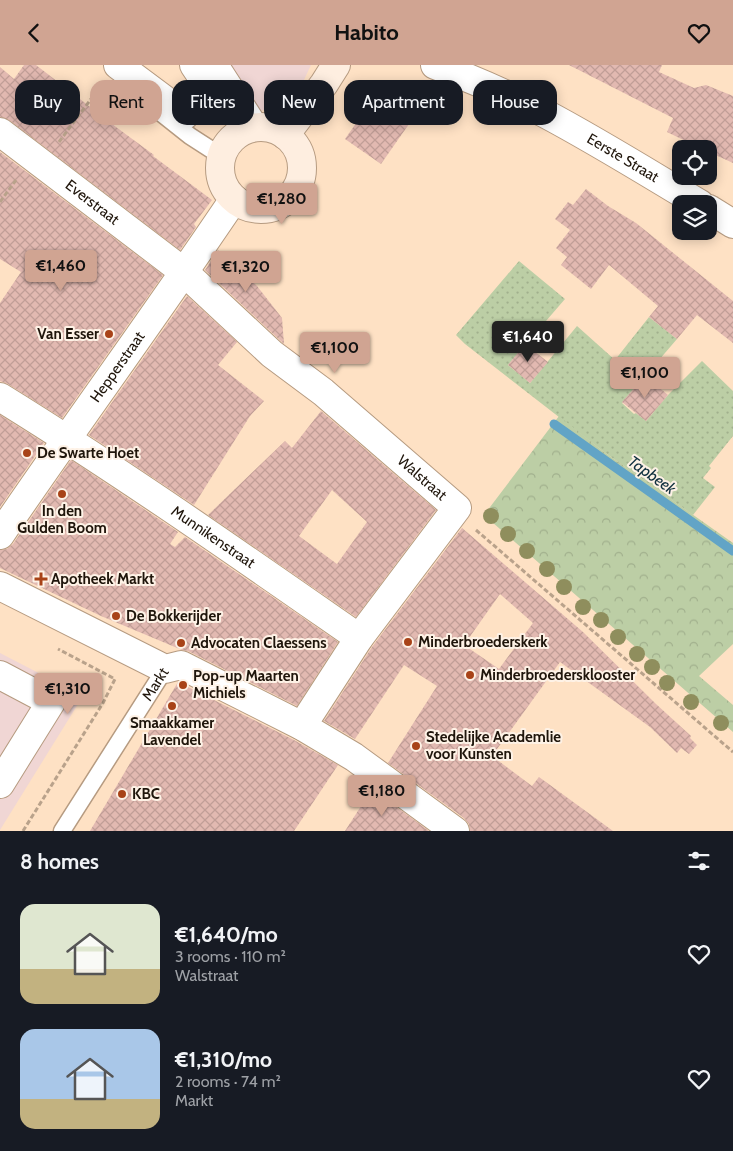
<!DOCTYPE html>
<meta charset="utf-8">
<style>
body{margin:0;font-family:Cabin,sans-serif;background:#242831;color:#f1f3f6;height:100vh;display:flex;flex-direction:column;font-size:19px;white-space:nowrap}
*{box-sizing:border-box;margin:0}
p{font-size:16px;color:#9ea1a6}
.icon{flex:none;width:28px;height:28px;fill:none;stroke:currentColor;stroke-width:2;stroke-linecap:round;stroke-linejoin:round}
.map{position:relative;height:766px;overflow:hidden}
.side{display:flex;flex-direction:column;background:#171b24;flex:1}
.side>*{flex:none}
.hud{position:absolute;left:15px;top:15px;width:704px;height:45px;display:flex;gap:10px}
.tools{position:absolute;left:672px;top:75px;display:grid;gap:10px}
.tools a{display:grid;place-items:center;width:45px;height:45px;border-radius:10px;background:#171b24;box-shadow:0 2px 12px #0003;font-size:25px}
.price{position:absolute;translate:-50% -42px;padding:0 11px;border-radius:5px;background:#d0a492;color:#111;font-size:16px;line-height:32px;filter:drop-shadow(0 1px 2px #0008)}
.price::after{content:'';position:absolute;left:50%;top:30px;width:15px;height:11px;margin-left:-8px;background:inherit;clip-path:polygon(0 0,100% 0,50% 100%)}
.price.selected{background:#222;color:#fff}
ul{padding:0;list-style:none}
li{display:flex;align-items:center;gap:15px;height:125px;padding:0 20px}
li span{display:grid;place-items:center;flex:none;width:140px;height:100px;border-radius:15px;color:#555}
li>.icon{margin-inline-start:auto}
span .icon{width:60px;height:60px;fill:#fffc;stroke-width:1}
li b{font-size:21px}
h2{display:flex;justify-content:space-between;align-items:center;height:60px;padding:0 20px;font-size:21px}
.pill{padding:0 18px;border-radius:15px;background:#171b24;box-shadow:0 2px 12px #0003;font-size:18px;line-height:45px}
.pill.selected{background:#d0a492;color:#111}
header{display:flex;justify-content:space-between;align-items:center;height:65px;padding:0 20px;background:#d0a492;color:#111;font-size:22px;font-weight:700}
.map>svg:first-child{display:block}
</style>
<header><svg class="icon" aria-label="back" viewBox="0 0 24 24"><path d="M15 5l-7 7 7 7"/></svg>Habito<svg class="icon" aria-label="heart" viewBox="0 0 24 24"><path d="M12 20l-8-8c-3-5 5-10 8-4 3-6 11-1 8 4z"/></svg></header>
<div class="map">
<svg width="733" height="766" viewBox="0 0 733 766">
<defs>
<pattern id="green-dots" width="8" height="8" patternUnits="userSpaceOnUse" patternTransform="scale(1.25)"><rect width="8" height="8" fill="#bccea5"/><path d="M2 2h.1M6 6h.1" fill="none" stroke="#a1b08d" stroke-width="1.8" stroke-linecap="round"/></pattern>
<pattern id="forest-crowns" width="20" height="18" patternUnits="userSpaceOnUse" patternTransform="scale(1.25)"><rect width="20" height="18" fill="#bccea5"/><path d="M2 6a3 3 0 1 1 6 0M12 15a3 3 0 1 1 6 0" fill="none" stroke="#a1b08d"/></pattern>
<pattern id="building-cross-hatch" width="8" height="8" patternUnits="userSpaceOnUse" patternTransform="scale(1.25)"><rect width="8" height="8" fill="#e2b9b1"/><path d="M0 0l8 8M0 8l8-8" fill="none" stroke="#c19e97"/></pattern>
</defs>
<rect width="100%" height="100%" fill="#fee1c4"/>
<g fill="#f0d6d4">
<path d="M210,0H311L287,51L270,42L240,55Z"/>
<path d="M0,588L83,631L0,765Z"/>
</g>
<path fill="url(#green-dots)" d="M519,196L565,234L508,300L530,318L577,261L615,295L649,252L677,274L622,338L634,349L636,348L646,356L668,330L702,296L733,326V371L709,401L711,403L703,413L715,422L693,450L604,387L465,279L456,270Z"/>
<path fill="url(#forest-crowns)" d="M559,351L604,387L733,478V579L699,611L733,640V667L484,450Z"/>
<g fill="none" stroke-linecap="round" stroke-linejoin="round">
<path stroke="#62a4c6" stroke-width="9" d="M554,359L733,486"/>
</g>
<g fill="url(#building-cross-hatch)" fill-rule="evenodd">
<path d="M24,0H36L116,62L154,90L153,91L212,135L194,159L196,162L180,185L9,55L0,52V2L14,14Z"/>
<path d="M569,0H662L659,7L694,23L706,20L733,31V98L709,87V84H702L667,67L673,53Z"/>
<path d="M380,24L416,49L381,99L345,74Z"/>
<path d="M0,87L163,210L62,353L8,319L0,316V238L21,207L0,194Z"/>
<path d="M586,124L608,141L636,158L733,236V278L697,250L677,274L649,252L658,241L609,200L591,224L561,200L567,192L556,183L570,165L555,154L568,137L573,140Z"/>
<path d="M218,185L257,221L282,253L284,279L205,205Z"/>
<path d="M187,231L237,277L218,300L264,336L250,351L194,440L89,370Z"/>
<path d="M525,279L548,297L530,318L508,300Z"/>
<path d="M645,311L668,330L646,356L622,337Z"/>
<path d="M321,346L436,445L356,552L208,450L285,376L292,383ZM332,425L367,457L337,499L299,471Z"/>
<path d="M0,350L44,378L0,442Z"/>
<path d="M71,395L178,467L170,479L175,482L185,472L338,577L297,641L188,586L182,585L101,551L0,503V485L7,484L13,479Z"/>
<path d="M462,463L583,567L656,639L691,671L690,673L697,680L689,689L681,683L677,688L650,662L560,597L492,691L532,721L539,712L613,766H470L469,759L464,753L388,698L437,621L404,600L355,674L324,656L372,582ZM500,529L533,558L499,604L464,580Z"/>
<path d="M178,617L294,675L338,700L294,766H90Z"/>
<path d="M372,724L429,766H345Z"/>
</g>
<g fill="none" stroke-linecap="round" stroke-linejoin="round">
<g stroke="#b69b81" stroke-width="19">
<g id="lane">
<path d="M161,48L190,71L221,91"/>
<path id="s1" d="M62,766L165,604"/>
</g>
</g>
<g stroke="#b69b81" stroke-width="30">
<g id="street">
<path d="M118,0L185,50L194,37L212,27L194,0"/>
<path d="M214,0L254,62"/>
<path id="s2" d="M435,0C472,14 509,30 544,48C597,76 648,108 700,139"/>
<path id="s3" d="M0,67L184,207L272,289L323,327L457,443L359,573L302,661"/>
<path d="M709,144L733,159"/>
<path id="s4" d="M0,332C123,408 241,491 359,573"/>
<path id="s5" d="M0,470C77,357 158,247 234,134"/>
<path d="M0,521L165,604L181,600L302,661L354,692L455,766"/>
<path d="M0,610L51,637L0,719"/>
</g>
</g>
<g stroke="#b69b81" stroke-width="30">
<g id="secondary">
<circle cx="261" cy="103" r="41"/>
<path d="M285,70L324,19L336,0"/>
</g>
</g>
<g stroke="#b9a28b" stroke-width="3" stroke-dasharray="5 2.5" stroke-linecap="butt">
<path d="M59,77L100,22"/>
<path d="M0,137L16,115"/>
<path d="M476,465L733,687"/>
<path d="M23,766L103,638L115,614L58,584"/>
</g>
<use href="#lane" stroke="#fff" stroke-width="16"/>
<use href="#street" stroke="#fff" stroke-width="28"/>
<use href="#secondary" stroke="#feeee0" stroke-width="28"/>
</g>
<g fill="#8f8e5d">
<circle cx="491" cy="451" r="8"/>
<circle cx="508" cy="469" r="8"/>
<circle cx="527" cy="486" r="8"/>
<circle cx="547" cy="504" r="8"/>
<circle cx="564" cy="522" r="8"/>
<circle cx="583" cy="542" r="8"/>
<circle cx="601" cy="555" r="8"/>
<circle cx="618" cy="572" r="8"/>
<circle cx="637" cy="589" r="8"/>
<circle cx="652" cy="602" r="8"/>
<circle cx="667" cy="618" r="8"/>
<circle cx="691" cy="637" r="8"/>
<circle cx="721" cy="658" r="8"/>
</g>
<g fill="#a84318" stroke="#fef2e6" stroke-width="2">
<circle cx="109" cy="269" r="5"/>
<circle cx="27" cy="388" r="5"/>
<circle cx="62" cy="429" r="5"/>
<path d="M38.5 506.5h5v5h5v5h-5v5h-5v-5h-5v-5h5z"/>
<circle cx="116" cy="551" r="5"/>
<circle cx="408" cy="577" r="5"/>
<circle cx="181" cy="578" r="5"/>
<circle cx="470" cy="610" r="5"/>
<circle cx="183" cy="620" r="5"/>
<circle cx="172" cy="641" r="5"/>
<circle cx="416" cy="681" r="5"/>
<circle cx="122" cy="729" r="5"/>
</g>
<g text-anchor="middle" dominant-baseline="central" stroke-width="4" stroke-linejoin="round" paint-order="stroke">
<g font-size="15" fill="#1f150b" stroke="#fef2e6">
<text stroke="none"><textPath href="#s2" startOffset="210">Eerste Straat</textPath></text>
<text stroke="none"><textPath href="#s3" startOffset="116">Everstraat</textPath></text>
<text stroke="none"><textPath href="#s5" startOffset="205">Hepperstraat</textPath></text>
<text stroke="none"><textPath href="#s3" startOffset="546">Walstraat</textPath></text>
<text stroke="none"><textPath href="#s4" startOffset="255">Munnikenstraat</textPath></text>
<text stroke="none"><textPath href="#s1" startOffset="174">Markt</textPath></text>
</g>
<g font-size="15" font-weight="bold" fill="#1f150b" stroke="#fef2e6" text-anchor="start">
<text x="99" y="269" text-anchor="end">Van Esser</text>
<text x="37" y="388">De Swarte Hoet</text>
<text x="62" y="446" text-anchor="middle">In den<tspan x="62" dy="17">Gulden Boom</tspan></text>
<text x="51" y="514">Apotheek Markt</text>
<text x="126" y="551">De Bokkerijder</text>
<text x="418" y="577">Minderbroederskerk</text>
<text x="191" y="578">Advocaten Claessens</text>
<text x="480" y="610">Minderbroedersklooster</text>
<text x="193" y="611">Pop-up Maarten<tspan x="193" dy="17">Michiels</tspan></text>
<text x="172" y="658" text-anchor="middle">Smaakkamer<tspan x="172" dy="17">Lavendel</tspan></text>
<text x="426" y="672">Stedelijke Academlie<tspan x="426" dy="17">voor Kunsten</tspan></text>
<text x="132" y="729">KBC</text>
</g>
<g font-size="16" font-style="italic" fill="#11303f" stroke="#fef2e6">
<text transform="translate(652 410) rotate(35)">Tapbeek</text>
</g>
</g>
</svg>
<div class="tools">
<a><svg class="icon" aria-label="locate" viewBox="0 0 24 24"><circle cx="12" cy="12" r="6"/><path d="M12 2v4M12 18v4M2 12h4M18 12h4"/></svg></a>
<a><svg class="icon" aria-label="layers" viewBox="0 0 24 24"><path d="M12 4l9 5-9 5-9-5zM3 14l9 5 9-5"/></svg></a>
</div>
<b class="price" style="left:282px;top:160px">€1,280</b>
<b class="price" style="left:61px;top:227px">€1,460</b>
<b class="price" style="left:246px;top:228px">€1,320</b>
<b class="price selected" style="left:528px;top:298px">€1,640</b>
<b class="price" style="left:335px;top:309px">€1,100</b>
<b class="price" style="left:645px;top:334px">€1,100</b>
<b class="price" style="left:68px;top:650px">€1,310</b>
<b class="price" style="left:382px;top:752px">€1,180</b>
<div class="hud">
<a class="pill">Buy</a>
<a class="pill selected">Rent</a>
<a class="pill">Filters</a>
<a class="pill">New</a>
<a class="pill">Apartment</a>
<a class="pill">House</a>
</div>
</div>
<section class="side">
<h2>8 homes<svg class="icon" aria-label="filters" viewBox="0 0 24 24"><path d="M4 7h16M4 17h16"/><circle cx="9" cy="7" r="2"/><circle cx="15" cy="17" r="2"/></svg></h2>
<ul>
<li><span style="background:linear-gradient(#dfe7d0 65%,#c2b280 0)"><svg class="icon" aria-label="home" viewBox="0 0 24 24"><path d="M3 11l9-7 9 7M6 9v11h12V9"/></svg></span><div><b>€1,640/mo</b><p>3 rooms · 110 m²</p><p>Walstraat</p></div><svg class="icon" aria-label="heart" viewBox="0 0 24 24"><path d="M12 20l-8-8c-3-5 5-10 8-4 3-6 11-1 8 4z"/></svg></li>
<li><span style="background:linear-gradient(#a9c7e8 70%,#c2b280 0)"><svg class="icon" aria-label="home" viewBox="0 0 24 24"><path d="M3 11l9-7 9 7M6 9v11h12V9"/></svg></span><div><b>€1,310/mo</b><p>2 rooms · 74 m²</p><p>Markt</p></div><svg class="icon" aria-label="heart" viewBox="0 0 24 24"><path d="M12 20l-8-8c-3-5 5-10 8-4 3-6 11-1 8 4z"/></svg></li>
</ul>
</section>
